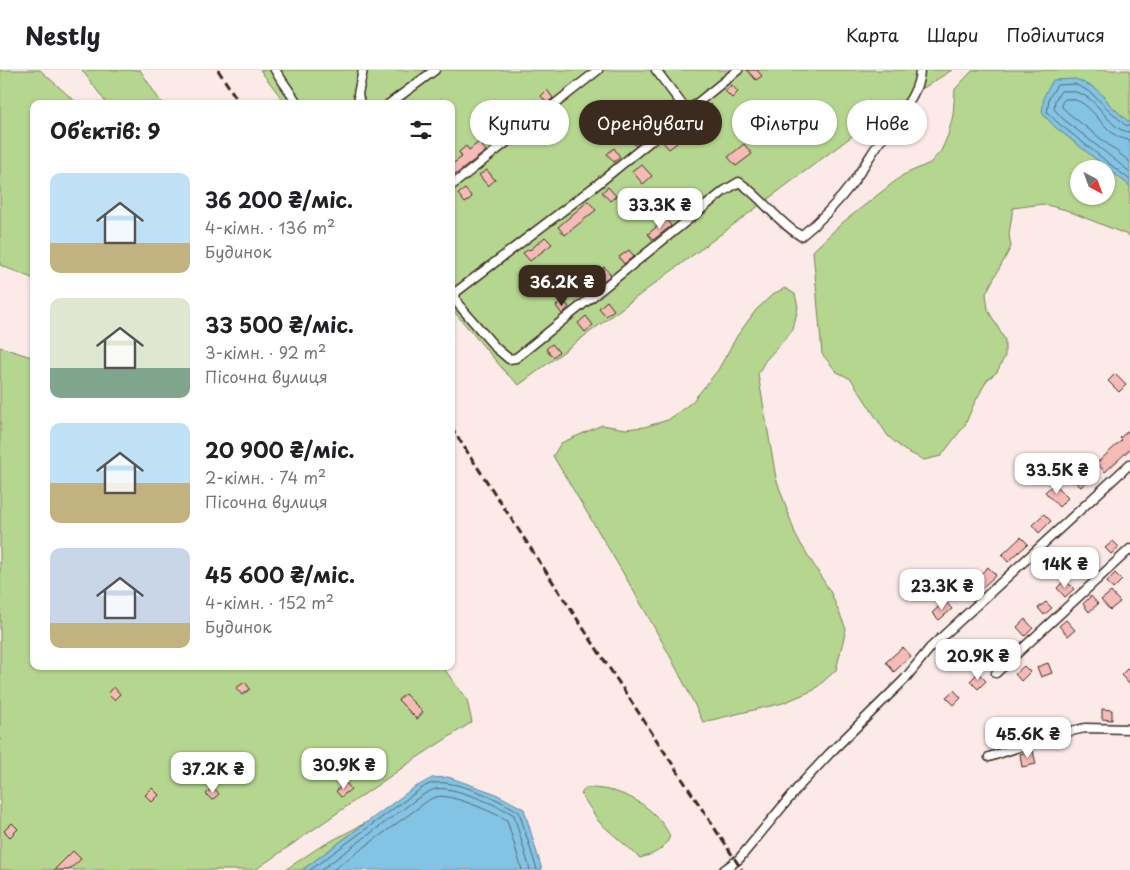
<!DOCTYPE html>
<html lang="uk">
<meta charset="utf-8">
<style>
body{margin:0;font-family:"Playpen Sans",sans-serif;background:#f6f6f6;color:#202124;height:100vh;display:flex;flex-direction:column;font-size:19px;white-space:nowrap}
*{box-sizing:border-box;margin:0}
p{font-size:16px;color:#757577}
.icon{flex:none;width:28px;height:28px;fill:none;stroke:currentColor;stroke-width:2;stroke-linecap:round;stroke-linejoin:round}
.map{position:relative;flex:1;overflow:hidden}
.drawer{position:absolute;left:30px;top:30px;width:425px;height:570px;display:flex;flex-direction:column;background:#fff;border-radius:10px;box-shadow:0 1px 4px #0004}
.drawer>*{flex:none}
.guide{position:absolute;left:470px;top:30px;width:475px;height:45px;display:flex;gap:10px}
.needle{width:32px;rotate:139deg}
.controls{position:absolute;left:1070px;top:90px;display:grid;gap:10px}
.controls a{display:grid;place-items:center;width:45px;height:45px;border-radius:50%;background:#fff;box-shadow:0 1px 4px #0004;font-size:25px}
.price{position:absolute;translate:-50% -42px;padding:0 11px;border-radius:10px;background:#fff;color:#222;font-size:16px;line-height:32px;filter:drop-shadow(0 1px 2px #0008)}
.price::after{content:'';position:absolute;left:50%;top:30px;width:15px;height:11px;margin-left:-8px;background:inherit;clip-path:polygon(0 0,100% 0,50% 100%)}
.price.on{background:#3b2a1e;color:#fff}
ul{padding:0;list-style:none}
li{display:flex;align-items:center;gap:15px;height:125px;padding:0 20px}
li span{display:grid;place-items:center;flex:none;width:140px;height:100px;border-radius:10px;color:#555}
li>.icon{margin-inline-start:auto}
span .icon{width:60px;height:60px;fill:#fffc;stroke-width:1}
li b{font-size:21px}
h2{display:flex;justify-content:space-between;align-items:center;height:60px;padding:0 20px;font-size:21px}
.pill{padding:0 18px;border-radius:22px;background:#fff;box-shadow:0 1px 4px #0004;font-size:18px;line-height:45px}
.pill.on{background:#3b2a1e;color:#fff}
header{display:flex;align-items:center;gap:30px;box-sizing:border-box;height:70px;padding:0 25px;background:#fff;border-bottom:1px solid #e0e0e0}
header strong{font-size:24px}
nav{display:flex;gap:28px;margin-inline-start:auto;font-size:18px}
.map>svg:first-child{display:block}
</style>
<header>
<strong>Nestly</strong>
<nav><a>Карта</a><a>Шари</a><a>Поділитися</a></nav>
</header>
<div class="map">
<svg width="1130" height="800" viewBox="0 0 1130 800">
<rect width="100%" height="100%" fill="#fceae9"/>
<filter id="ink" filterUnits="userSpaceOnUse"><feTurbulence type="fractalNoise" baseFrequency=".02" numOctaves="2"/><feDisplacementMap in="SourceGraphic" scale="10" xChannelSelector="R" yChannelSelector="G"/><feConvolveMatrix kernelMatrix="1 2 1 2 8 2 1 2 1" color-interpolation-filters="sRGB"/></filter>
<g filter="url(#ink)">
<g fill="#b5d68f" stroke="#788056" fill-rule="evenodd">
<path d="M0,0H40L78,34H34V209L0,195Z"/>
<path d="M82,0H140L162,34H107Z"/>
<path d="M260,0H952L879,46L519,315L507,304L451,238V34H286Z"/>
<path d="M973,0H1130V53L1109,34L1104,26L1042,43L1054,56L1130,116V166L1066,140L1043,134L1013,138L1009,164L1011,177L986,223L988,240L1005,270V286L997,302L987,310L973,336L965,355L941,386L924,390L904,380L888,366L851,309L837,302L822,284L813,181L842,153L903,105L930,93L941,81L948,65L953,45L955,19ZM1079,99H1106V126H1079Z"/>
<path d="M785,218L795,224L798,237L793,260L765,291L758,304L776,408L796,466L831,523L846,559L836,600L814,620L783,633L703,652C660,560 605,473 553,386L561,373L602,355L626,359L644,357L668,350L692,332L718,300L737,266L756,240L773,224Z"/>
<path d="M0,277L34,288V596H442L467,630L472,652L415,689L255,800H0Z"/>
<path d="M585,718C620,717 654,734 670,766C665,780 654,784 640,788L599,752L581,724Z"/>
<path d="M367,752L302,800H285L318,778Z"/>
</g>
<g fill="#83c3e4" stroke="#668695">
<path d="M1076,9L1093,17L1104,26L1109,34L1130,53V116L1054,56L1042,43L1044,26L1053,10Z"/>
<path d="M448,707L494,723L524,739L542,800H302L412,719L432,708Z"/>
</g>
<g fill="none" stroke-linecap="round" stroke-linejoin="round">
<g stroke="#58676d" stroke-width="1">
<path d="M1130,56L1125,55L1090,22L1075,14L1057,15L1049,28L1047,42L1057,52L1130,110"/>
<path d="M1130,62C1104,61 1100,17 1061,21L1055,30L1054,39L1062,48L1130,102"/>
<path d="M1130,70C1102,69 1094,26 1065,29L1062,32V37L1067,42L1130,92"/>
<path d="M310,800L415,723C421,719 428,713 435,713C457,710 501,730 519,742L537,800"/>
<path d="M321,800L418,728C423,725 430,720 436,719C451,715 500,736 514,745L530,800"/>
<path d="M333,800L422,735C426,732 431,728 436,727C448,722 495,743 507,750L522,800"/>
</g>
</g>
<g fill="#f6bab7" stroke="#3b2a1e">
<path d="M747,0H757L762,6L756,10Z"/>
<path d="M732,15L738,22L732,28L725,21Z"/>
<path d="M547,20L553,28L547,33L541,26Z"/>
<path d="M710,34L718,44L701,60L692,50Z"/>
<path d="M525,38L531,46L524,51L518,43Z"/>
<path d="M552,48L559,56L552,62L545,54Z"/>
<path d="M637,63L643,70L636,76L630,69Z"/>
<path d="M670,66L677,73L669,79L663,72Z"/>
<path d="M479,72L486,81L455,105L451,100V95L462,87L459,82L466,76L469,80Z"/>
<path d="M744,74L752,84L736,96L728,87Z"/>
<path d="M614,78L620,87L614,92L607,84Z"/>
<path d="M641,94L652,106L643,114L632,101Z"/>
<path d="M487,100L495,110L488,116L479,105Z"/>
<path d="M608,117L616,126L610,131L602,122Z"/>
<path d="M465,119L472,127L465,133L458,124Z"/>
<path d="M588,131L596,140L565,165L558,157Z"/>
<path d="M666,149L671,156L653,170L648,164Z"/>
<path d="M545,167L552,174L530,191L523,183L529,179L530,180Z"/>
<path d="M629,180L634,186L624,194L619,187Z"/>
<path d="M604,197L611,205L602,212L595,205Z"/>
<path d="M563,230L569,237L562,244L556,236Z"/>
<path d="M607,231L614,240L606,246L599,238Z"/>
<path d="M586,246L593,255L585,262L578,253Z"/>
<path d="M552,274L559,282L553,287L546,279Z"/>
<path d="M1115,304L1126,315L1119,322L1108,311Z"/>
<path d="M1130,359V379L1105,402L1097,393L1122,370L1120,368Z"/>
<path d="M1085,402L1091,408L1081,417L1075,412Z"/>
<path d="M1054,414L1068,428L1059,437L1045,422Z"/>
<path d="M1044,444L1051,451L1039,463L1032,455Z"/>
<path d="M1021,467L1028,474L1008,492L1002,485Z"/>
<path d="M1113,471L1119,477L1111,484L1105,478Z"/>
<path d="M1087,489L1095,499L1087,506L1078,497Z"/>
<path d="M988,497L996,505L979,521L971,513Z"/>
<path d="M1115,503L1122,510L1113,519L1107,512Z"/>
<path d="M1065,510L1074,519L1065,527L1057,518Z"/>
<path d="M1111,522L1120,532L1110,540L1101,530Z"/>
<path d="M1091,526L1098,534L1089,542L1083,534Z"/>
<path d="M945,531L952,539L939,550L932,543Z"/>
<path d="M1046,532L1052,538L1044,545L1038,538Z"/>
<path d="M1025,549L1033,558L1025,566L1017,557Z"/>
<path d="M1066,550L1075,560L1068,566L1059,556Z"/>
<path d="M903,577L911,586L894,602L886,592Z"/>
<path d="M1048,593L1052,603L1041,607L1037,597Z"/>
<path d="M1024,596L1030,602L1021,611L1015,604Z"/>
<path d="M1130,596V615L1121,605Z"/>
<path d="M978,603L986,611L978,619L970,611Z"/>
<path d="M245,612L250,619L242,625L236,618Z"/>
<path d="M114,617L120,624L114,630L108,624Z"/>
<path d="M954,620L961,628L954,635L946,627Z"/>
<path d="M405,624L423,642L417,649L398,630Z"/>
<path d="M1102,639L1112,640V650L1102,649Z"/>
<path d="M1026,656L1028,667L1016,670L1014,659Z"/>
<path d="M1033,681L1036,694L1022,697L1020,684Z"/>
<path d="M220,688L227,695L220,702L213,695Z"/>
<path d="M346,713L351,719L341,727L336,721Z"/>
<path d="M213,717L219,724L212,730L206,724Z"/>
<path d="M152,718L159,725L152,732L145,725Z"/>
<path d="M12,753L18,759L10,767L4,761Z"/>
<path d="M73,781L81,789L69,800H54Z"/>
</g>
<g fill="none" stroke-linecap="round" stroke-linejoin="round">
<g stroke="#3b2a1e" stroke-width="11">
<g id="minor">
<path d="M275,0L298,34"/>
<path d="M656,0L687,41"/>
<path d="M360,34L358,24L363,0"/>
<path d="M389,34L435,0"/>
<path d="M451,116L598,0"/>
<path d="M453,221L456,222L594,117L738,0"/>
<path d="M456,222L455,227L458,234L496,278L509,289L516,288L724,121L739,112C762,127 777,152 801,166C820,151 839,131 854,111C865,95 874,79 886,63C899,44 919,25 920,0"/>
<path d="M996,603L1130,479"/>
<path d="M989,687L1058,664L1085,658L1130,659"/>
<path d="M724,800L739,789L801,714L830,683L904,610L930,578L1130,394"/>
</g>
</g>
<use href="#minor" stroke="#fff" stroke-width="8"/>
<g stroke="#3b2a1e" stroke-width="3" stroke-dasharray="8 4" stroke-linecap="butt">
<path d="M218,0L240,34"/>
<path d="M451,357L742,800"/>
</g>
</g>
</g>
</svg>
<div class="controls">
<a><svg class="needle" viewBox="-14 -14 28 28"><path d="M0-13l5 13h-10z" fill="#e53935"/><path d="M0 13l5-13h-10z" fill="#757577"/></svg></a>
</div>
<b class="price" style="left:660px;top:160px">33.3K ₴</b>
<b class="price on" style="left:562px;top:237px">36.2K ₴</b>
<b class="price" style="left:1057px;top:425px">33.5K ₴</b>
<b class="price" style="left:1065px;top:519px">14K ₴</b>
<b class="price" style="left:942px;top:541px">23.3K ₴</b>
<b class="price" style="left:978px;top:611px">20.9K ₴</b>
<b class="price" style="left:1028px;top:689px">45.6K ₴</b>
<b class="price" style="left:344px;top:720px">30.9K ₴</b>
<b class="price" style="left:213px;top:724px">37.2K ₴</b>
<div class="guide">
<a class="pill">Купити</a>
<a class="pill on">Орендувати</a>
<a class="pill">Фільтри</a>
<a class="pill">Нове</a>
</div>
<section class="drawer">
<h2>Об’єктів: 9<svg class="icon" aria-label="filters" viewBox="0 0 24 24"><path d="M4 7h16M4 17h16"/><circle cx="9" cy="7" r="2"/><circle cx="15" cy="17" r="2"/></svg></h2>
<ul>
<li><span style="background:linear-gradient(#bfe0f5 70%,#c2b280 0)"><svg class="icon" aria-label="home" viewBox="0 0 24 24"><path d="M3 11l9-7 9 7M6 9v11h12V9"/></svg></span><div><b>36 200 ₴/міс.</b><p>4-кімн. · 136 m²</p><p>Будинок</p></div></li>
<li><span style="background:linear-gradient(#dfe7d0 70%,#7fa58c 0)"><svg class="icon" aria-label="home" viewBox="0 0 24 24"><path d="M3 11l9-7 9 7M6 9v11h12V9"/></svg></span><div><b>33 500 ₴/міс.</b><p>3-кімн. · 92 m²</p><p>Пісочна вулиця</p></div></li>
<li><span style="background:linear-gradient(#bfe0f5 60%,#c2b280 0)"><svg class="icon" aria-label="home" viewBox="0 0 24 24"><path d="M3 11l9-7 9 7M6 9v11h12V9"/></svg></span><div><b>20 900 ₴/міс.</b><p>2-кімн. · 74 m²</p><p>Пісочна вулиця</p></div></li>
<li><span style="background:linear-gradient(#c9d6e8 75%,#c2b280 0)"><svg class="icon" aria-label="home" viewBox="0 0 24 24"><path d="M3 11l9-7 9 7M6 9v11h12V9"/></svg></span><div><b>45 600 ₴/міс.</b><p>4-кімн. · 152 m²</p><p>Будинок</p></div></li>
</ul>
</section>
</div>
